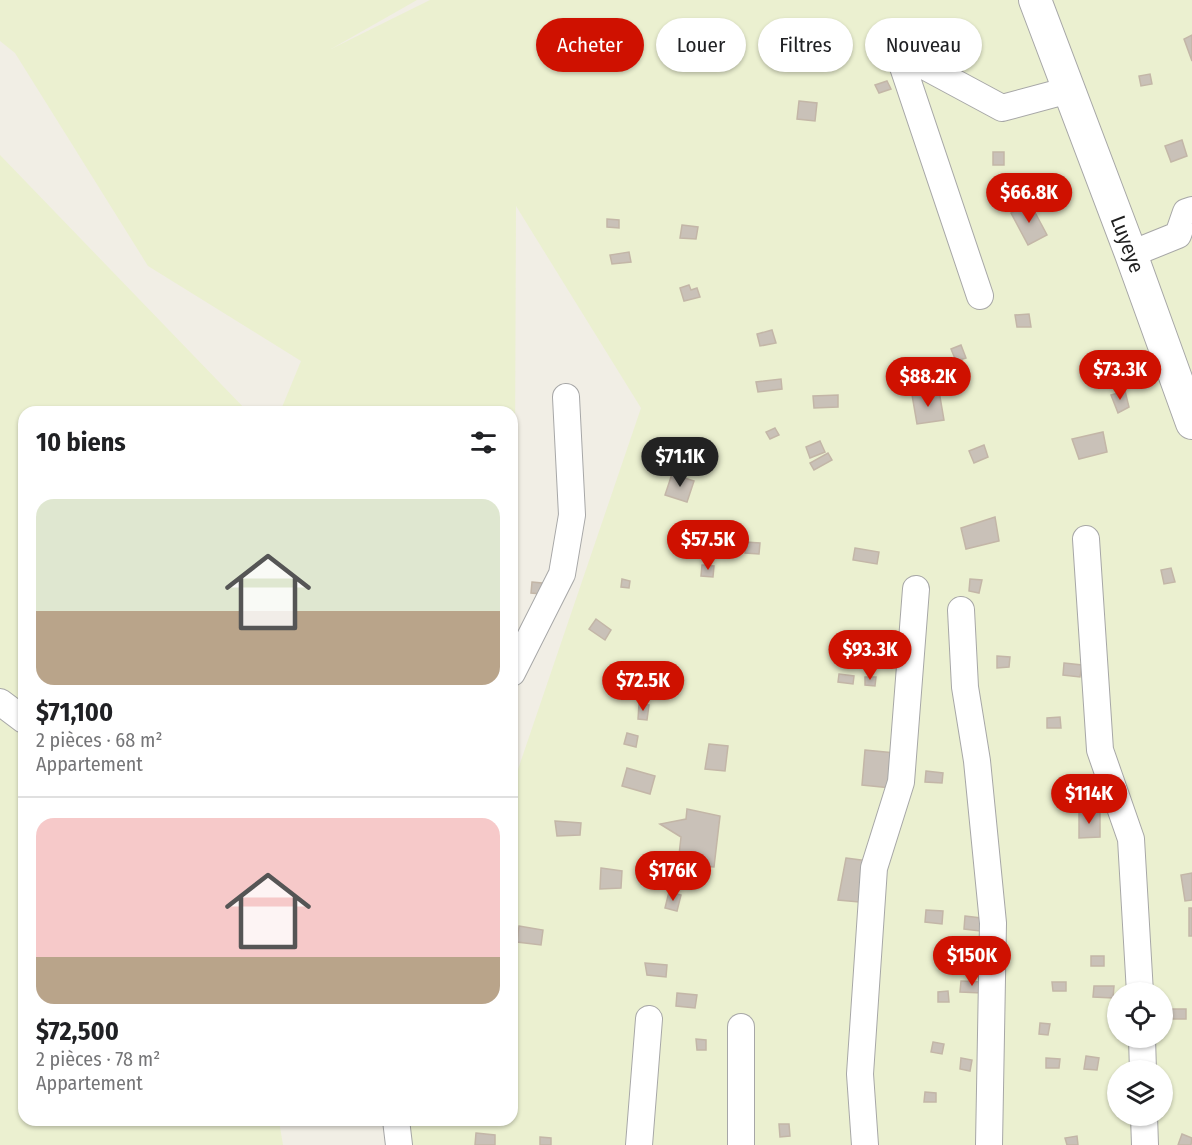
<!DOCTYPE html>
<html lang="fr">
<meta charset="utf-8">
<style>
body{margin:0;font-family:"Fira Sans Condensed",sans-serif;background:#f6f6f6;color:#202124;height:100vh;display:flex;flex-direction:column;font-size:22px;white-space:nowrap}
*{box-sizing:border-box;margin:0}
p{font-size:20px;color:#757577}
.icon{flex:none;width:33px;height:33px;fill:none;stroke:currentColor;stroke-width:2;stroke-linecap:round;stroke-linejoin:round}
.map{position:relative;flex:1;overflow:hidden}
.drawer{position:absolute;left:18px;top:406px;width:500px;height:720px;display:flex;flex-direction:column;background:#fff;border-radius:18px;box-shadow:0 2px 4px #0004}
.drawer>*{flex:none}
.banner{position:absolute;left:536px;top:18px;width:566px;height:54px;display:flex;gap:12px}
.tools{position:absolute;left:1107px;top:982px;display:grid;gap:12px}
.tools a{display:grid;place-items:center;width:66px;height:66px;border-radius:50%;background:#fff;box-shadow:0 2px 4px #0004;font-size:30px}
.price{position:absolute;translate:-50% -51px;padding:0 14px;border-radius:21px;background:#cf1100;color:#fff;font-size:20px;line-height:39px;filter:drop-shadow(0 2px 3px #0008)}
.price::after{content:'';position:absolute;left:50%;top:36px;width:18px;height:14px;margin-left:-9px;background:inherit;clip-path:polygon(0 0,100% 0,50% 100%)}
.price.on{background:#222;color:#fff}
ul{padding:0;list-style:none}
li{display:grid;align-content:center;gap:12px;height:318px;padding:0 18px}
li+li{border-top:2px solid #e0e0e0}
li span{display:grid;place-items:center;height:186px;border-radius:18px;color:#555}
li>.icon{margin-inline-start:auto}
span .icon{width:108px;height:108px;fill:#fffc;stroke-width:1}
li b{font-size:26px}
h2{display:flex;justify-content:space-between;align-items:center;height:72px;padding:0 18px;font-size:26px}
.chip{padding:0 21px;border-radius:27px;background:#fff;box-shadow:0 2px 4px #0004;font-size:21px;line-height:54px}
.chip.on{background:#cf1100;color:#fff}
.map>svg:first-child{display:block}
</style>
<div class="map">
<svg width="1192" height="1145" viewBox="0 0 1192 1145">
<rect width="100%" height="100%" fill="#f1eee5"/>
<g fill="#ebf0d0" fill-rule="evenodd">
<path d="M0,0H417L331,49L430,0H1192V1145H389L397,1121L512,1120V787L641,408L516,206L515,456L512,465V412H280L301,361L148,266L15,53L0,41ZM1118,993H1162V1038H1118ZM1118,1071H1162V1116H1118Z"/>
<path d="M0,155L248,412H24V1120L279,1121L283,1145H0Z"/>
</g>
<g fill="#c9c1b8" stroke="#c3b6a7" stroke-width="1.5">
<path d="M1192,35V61L1184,39Z"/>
<path d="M1150,74L1152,84L1141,86L1139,76Z"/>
<path d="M887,81L891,89L879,93L875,85Z"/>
<path d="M799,101L817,103L815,121L797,119Z"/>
<path d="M1182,140L1187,156L1171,162L1165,146Z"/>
<rect x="993" y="152" width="11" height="13"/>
<path d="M1030,203L1047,235L1028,245L1011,213Z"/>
<path d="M607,219L619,220V228L607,227Z"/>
<path d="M682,225L698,227L696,239L680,238Z"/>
<path d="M629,252L631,262L612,264L610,255Z"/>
<path d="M689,285L691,290L697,288L700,297L684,301L680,288Z"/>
<path d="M1029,314L1031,327H1017L1015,315Z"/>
<path d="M772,330L776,343L760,346L757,334Z"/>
<path d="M961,345L966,358L956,361L951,349Z"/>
<path d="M781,379L782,389L758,392L756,382Z"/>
<path d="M939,391L944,420L917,424L912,395Z"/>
<path d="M1125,391L1129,407L1118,413L1111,395Z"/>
<path d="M838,395V407L814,408L813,396Z"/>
<path d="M775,428L779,435L770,439L766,432Z"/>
<path d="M1103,432L1107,452L1079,459L1072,439Z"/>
<path d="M820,441L825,452L810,458L806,447Z"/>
<path d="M984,445L988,457L974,463L969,451Z"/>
<path d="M828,453L832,460L814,470L810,463Z"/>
<path d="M672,474L694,481L687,502L665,495Z"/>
<path d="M995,517L999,541L966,549L961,528Z"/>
<path d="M745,542L760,543L759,554L745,553Z"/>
<path d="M855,548L879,552L877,564L853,560Z"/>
<path d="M702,565L714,566L713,577L701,576Z"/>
<path d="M1171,568L1175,582L1164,584L1161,570Z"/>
<path d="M622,579L630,581L629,588L621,587Z"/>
<path d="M970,579L982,580L979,593L969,591Z"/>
<path d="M532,582L542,583L541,594L531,593Z"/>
<path d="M596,619L611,630L605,640L589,629Z"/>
<path d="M997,656L1010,657L1009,667L997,668Z"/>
<path d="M1064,663L1082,665L1080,677L1063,675Z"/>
<path d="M839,674L854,676L853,684L838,682Z"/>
<path d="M865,677H876L875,686L865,685Z"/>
<path d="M639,704L649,705L647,720L638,719Z"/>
<path d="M1060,717L1061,728H1047V718Z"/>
<path d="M627,733L638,736L636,747L624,744Z"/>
<path d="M709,744L728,746L725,771L705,769Z"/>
<path d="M865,750L895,753L891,788L862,785Z"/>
<path d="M627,768L655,776L650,794L622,786Z"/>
<path d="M926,771L943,773L942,783L925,782Z"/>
<path d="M687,809L720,816L714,867L678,864L681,837L660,824L686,819Z"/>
<path d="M1079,812H1100V837L1079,838Z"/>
<path d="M555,821L581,823L580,835L557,836Z"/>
<path d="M846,858L876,862L881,904L838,900Z"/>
<path d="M601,868L622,871L621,888L600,889Z"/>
<path d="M1192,873V900L1185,901L1181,875Z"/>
<path d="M669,892L681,895L677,911L665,908Z"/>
<rect x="1189" y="908" width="3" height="28"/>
<path d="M926,910L943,911L942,924L925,922Z"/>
<path d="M965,916L981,918L980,931L964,929Z"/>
<path d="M519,926L543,930L541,945L517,942Z"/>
<rect x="1091" y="956" width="13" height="10"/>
<path d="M645,963L667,965L666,977L647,975Z"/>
<path d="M961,981L983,982L982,993L960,992Z"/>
<path d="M1052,982H1066V991H1053Z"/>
<path d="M1094,986H1114L1113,998L1093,997Z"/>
<path d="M948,991L949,1002H938V992Z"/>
<path d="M677,993L697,995L695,1008L676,1006Z"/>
<rect x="1169" y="1009" width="17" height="10"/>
<path d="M1040,1023L1050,1024L1048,1035L1039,1034Z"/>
<path d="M696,1039L706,1040V1050H697Z"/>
<path d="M933,1042L944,1044L942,1054L931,1052Z"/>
<path d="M1086,1056L1099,1058L1097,1070L1084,1069Z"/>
<path d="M961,1058L972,1060L970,1071L960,1069Z"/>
<path d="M1046,1058L1060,1059L1059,1068H1046Z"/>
<path d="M925,1092L936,1093V1102H924Z"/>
<path d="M779,1124H789L790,1136L780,1137Z"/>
<path d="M476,1133L495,1135V1145H475Z"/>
<path d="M1182,1134L1192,1138L1191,1145H1178Z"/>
<path d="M1077,1136L1078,1145H1067L1065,1138Z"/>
<path d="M540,1137L551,1138V1145H540Z"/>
</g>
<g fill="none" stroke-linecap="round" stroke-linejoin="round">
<g stroke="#a7a7a7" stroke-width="28">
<g id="minor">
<path d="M1131,254L1178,235L1186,212L1192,210"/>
<path d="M980,296L898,52L1002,108L1069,90"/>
<path d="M1086,539L1100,750L1131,839L1140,993"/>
<path d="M961,610L965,687L977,761L993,923L989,1145"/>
<path d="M512,673L562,574L572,515L566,397"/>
<path d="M0,702L24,720"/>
<path d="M741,1027V1145"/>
<path d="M1142,1038L1143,1071"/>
<path d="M1144,1116L1145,1145"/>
<path d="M396,1120L399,1145"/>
<path d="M639,1145L649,1019"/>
<path d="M865,1145L860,1074L874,868L901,782L916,589"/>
</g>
</g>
<g stroke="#a7a7a7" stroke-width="34">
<g id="tertiary">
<path id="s1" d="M1035,0L1131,254L1192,423"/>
</g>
</g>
<use href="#minor" stroke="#fff" stroke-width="26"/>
<use href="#tertiary" stroke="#fff" stroke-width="32"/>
</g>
<g text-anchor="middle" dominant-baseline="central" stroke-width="4.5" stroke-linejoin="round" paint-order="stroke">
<g font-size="21" fill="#202020" stroke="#fff">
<text stroke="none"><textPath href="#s1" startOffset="261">Luyeye</textPath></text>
</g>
</g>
</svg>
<div class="tools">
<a><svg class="icon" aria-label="locate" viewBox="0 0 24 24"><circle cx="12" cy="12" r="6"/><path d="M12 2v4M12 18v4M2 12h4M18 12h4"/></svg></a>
<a><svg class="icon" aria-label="layers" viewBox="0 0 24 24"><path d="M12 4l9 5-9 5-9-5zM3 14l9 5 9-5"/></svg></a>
</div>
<b class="price" style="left:1029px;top:224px">$66.8K</b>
<b class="price" style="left:1120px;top:401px">$73.3K</b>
<b class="price" style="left:928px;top:408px">$88.2K</b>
<b class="price on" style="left:680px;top:488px">$71.1K</b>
<b class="price" style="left:708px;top:571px">$57.5K</b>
<b class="price" style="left:870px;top:681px">$93.3K</b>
<b class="price" style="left:643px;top:712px">$72.5K</b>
<b class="price" style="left:1089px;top:825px">$114K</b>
<b class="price" style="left:673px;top:902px">$176K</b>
<b class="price" style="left:972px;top:987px">$150K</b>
<div class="banner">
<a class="chip on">Acheter</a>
<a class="chip">Louer</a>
<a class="chip">Filtres</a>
<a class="chip">Nouveau</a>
</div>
<section class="drawer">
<h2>10 biens<svg class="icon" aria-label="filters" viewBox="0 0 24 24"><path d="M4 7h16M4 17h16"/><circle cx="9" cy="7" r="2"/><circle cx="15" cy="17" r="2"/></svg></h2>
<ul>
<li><span style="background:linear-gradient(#dfe7d0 60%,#b9a48a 0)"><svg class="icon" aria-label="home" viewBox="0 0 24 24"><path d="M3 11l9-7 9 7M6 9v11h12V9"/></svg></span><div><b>$71,100</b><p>2 pièces · 68 m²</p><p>Appartement</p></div></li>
<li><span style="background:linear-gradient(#f6c9c9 75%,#b9a48a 0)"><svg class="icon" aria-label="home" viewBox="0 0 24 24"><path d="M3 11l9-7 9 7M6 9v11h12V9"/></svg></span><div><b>$72,500</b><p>2 pièces · 78 m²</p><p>Appartement</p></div></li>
</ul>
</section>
</div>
